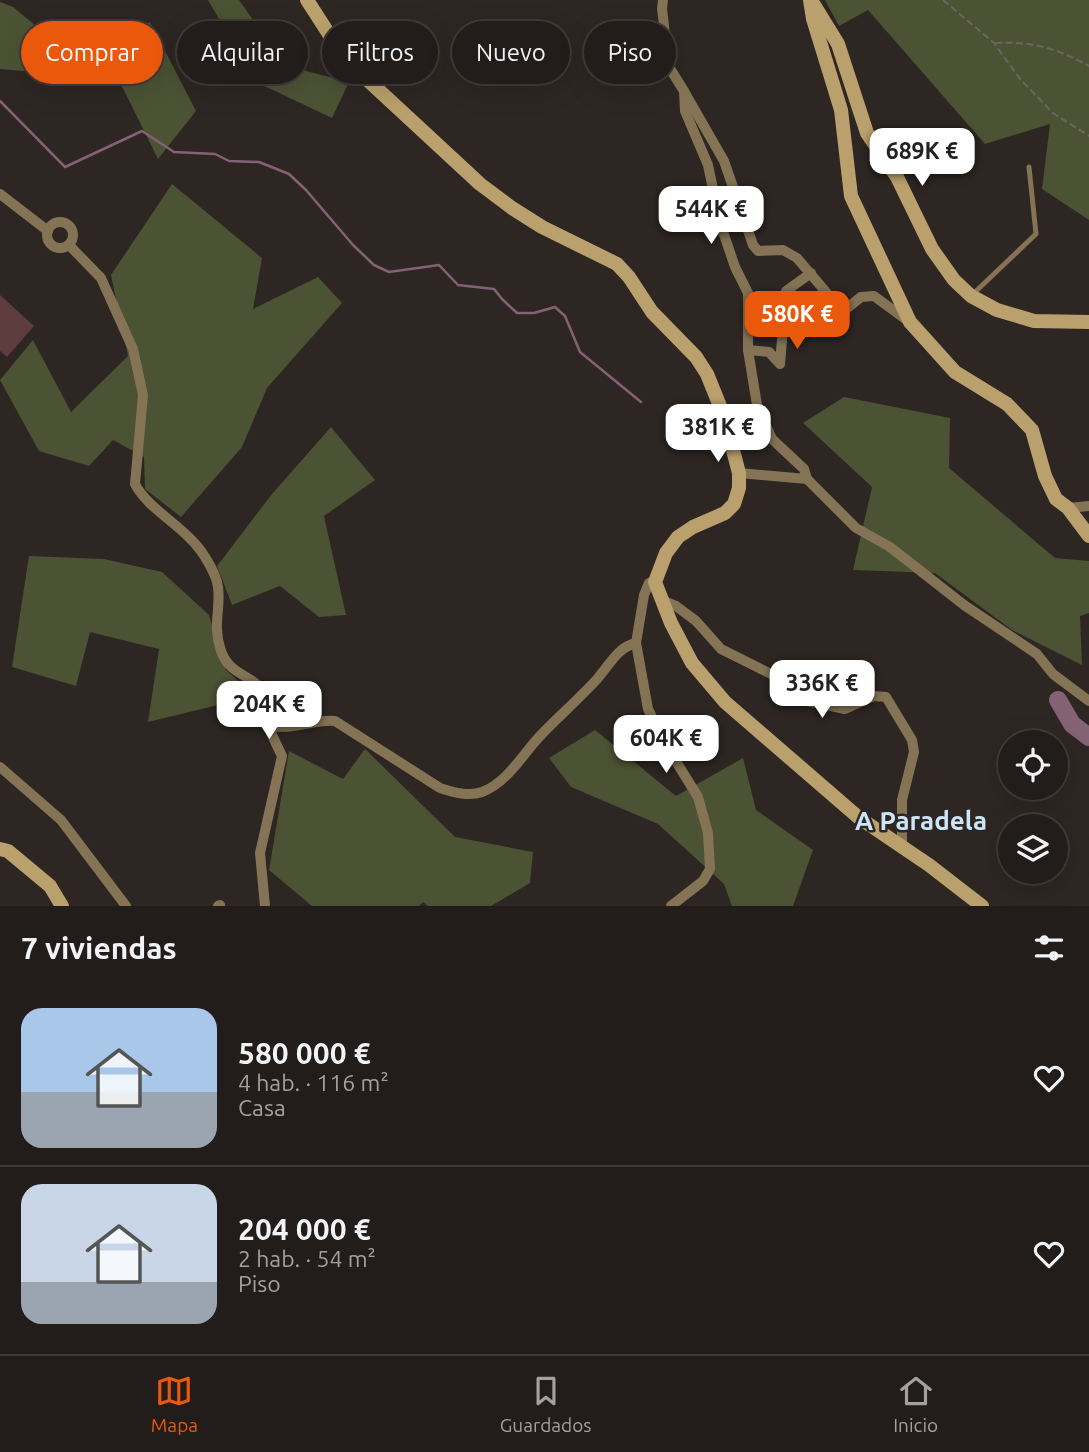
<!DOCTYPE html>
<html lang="es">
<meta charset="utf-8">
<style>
body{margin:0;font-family:Ubuntu,sans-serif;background:#2e2927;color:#f1f3f6;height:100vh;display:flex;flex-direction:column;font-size:26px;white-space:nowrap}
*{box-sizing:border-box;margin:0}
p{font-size:23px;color:#a2a1a2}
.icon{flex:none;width:38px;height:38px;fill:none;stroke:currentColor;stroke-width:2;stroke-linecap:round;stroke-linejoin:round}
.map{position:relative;height:906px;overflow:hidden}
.side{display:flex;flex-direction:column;background:#221c1a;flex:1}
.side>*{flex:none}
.top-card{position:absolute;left:21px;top:21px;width:700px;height:63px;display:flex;gap:14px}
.buttons{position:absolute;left:998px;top:730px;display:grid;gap:14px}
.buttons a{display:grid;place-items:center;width:70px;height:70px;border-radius:50%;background:#221c1a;box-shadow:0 7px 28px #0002,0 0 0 2px #3f3a39;font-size:35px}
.price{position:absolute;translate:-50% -60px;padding:0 16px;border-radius:14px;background:#fff;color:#222;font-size:23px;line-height:46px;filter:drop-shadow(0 2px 4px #0008)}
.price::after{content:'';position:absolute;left:50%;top:42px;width:21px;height:16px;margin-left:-10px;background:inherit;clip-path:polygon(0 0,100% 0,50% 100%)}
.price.active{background:#ea580c;color:#fff}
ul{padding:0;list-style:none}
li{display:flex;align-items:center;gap:21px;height:175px;padding:0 21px}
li+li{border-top:2px solid #3f3a39}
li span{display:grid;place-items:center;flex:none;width:196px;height:140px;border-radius:21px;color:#555}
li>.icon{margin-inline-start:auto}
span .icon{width:84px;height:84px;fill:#fffc;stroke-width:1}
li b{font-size:30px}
h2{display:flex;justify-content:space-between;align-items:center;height:84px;padding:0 21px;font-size:30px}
.chip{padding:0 24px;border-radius:32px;background:#221c1a;box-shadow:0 7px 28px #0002,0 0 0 2px #3f3a39;font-size:24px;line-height:63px}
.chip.active{background:#ea580c;color:#fff}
.dock{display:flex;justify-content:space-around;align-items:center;height:98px;border-top:2px solid #3f3a39;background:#221c1a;font-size:19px;color:#a2a1a2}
.dock a{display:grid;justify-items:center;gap:4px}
.dock .active{color:#ea580c}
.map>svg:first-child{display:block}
</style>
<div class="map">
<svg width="1089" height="906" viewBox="0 0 1089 906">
<rect width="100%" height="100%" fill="#2d2622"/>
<g fill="#4c5234">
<path d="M208,0H239L271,45L306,71L349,82L332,118L256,82Z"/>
<path d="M825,0H1089V220L1042,189L1050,124L985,144L868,10L839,26Z"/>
<path d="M0,2L13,7L48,36L34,72L0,69Z"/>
<path d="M150,22L196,111L158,159L102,46Z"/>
<path d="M172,184L262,258L253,309L318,277L342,303L267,388L242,447L181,517L145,489L144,457L113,440L89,466L39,451L0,380L33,340L71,412L128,356L111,275Z"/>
<path d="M844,397L950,418L949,468L1055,558L1089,561V613L1080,616L1082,665L1012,630L935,573L853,570L872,487L803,423Z"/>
<path d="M331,427L375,480L324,516L346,615L319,617L280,586L232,605L217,566L272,494Z"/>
<path d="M29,556L104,559L162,572L209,615L226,670L255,696L148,722L159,649L90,632L76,686L12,667Z"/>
<path d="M595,730L676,796L743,758L756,810L813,850L793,906H732L724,884L658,824L571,787L549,758Z"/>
<path d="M365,749L455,837L533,852L530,883L491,906H428L423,902L419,906H312L269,870L289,751L343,779Z"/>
</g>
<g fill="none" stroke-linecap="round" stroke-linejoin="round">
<path stroke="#836276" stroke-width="2.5" d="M0,101L65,167L142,131L174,152L215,154L229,161L259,162L289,174L306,190L353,245L374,265L389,272L439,265L458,285L494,289L502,299L517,313H534L555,307L565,316L580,352L641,402"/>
<path stroke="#836276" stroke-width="18" d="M1058,700L1072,724L1089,737"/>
</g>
<g fill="#5f3c3d">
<path d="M373,36L393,58L383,64L375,56L365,64L353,54Z"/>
<path d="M0,295L34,326L7,357L0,351Z"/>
</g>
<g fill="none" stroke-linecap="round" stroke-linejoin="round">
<g stroke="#6c6662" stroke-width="2" stroke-dasharray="7 3.5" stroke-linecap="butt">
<path d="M943,0L994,43L1020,79L1053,113L1089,136"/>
<path d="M995,43C1033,41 1056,48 1089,66"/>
</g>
<path stroke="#847455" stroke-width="5" d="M973,294L1036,234L1029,167"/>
<g stroke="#847455" stroke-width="10">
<path d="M663,0L662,9L669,67L684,91L685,111L708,165L720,223L735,267L748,293V350L757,405L772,439L804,469L807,479"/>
<path d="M685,93L724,161L753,245L758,251L783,250L797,258L831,298L846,309L861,297L874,296L908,321"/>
<path d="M0,194L48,231"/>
<circle cx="60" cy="235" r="13"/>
<path d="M69,245L101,278L133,349L143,395L135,484C149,511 188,528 205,557C210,565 217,578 218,587C221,610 212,624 221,651C230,676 252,674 262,691C269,702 263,716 274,726C293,730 315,719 335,721L440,788C453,792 468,797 482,792C508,782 522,755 540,736C559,716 580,698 598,678C610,664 618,647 636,643L644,595L649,583L655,582"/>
<path d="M748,350L769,352L780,364L786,291L811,273"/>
<path d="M739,473L807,479L856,528L890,547L964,605L1037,654L1053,674L1089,701"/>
<path d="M1068,508L1089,506"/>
<path d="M661,600L676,606L696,621L721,649L781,679L807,701L845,709L874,696L886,697L912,740L914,752L902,800V849"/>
<path d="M636,643L648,709L669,750L698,797L708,833L710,869L703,881L671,906"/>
<path d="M0,767L61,820L126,906"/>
<path d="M218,906L220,905"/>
<path d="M265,906L260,853L282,756L271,733L274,726"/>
</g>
<g stroke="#b9a06c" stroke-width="14">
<path d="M307,0L345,59L480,184L512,208L542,227L617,264L629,277L652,312L696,357L707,374L724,416L739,473V488L734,504L725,513L693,527L678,537L666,553L655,582L671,623L692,663L725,702L858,817L929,865L982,906"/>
<path d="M810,0L813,19L841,110L851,196L910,322L955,372L1007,404L1032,430L1045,476L1056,499L1068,508L1089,536"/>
<path d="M814,5L838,44L867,133L897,177L932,249L954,280L971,296L997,310L1034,321L1089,322"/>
<path d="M0,849L8,851L50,886L62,906"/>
</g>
</g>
<g text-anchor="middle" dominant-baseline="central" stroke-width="5" stroke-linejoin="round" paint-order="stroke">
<g font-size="26" font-weight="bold" fill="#cbe5fa" stroke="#2d2622">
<text x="921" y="820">A Paradela</text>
</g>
</g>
</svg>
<div class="buttons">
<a><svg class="icon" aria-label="locate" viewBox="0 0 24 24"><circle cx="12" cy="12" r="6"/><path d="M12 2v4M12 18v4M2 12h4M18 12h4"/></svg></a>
<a><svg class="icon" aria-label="layers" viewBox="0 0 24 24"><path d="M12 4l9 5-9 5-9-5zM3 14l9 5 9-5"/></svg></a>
</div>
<b class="price" style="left:922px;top:188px">689K €</b>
<b class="price" style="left:711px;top:246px">544K €</b>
<b class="price active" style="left:797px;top:351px">580K €</b>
<b class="price" style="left:718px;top:464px">381K €</b>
<b class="price" style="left:822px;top:720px">336K €</b>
<b class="price" style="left:269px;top:741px">204K €</b>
<b class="price" style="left:666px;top:775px">604K €</b>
<div class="top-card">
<a class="chip active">Comprar</a>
<a class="chip">Alquilar</a>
<a class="chip">Filtros</a>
<a class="chip">Nuevo</a>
<a class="chip">Piso</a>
</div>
</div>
<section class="side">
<h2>7 viviendas<svg class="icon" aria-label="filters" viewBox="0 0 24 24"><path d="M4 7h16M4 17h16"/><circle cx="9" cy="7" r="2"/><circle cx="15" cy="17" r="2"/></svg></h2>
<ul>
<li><span style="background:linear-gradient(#a9c7e8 60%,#9aa5b1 0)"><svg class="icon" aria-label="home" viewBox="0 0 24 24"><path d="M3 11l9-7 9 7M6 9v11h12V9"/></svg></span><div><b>580 000 €</b><p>4 hab. · 116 m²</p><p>Casa</p></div><svg class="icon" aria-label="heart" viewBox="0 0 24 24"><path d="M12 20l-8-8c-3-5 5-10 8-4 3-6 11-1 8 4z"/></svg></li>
<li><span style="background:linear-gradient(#c9d6e8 70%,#9aa5b1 0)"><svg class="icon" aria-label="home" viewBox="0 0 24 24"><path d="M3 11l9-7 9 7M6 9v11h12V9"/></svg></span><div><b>204 000 €</b><p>2 hab. · 54 m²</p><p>Piso</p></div><svg class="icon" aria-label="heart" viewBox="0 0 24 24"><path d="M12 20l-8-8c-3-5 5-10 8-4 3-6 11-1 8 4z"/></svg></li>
</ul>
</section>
<nav class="dock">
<a class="active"><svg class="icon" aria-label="map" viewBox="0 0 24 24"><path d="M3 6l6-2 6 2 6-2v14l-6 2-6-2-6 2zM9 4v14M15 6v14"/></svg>Mapa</a>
<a><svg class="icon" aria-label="saved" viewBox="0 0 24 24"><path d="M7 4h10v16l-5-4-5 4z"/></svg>Guardados</a>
<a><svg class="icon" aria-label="home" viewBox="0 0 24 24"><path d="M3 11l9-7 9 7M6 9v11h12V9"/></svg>Inicio</a>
</nav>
